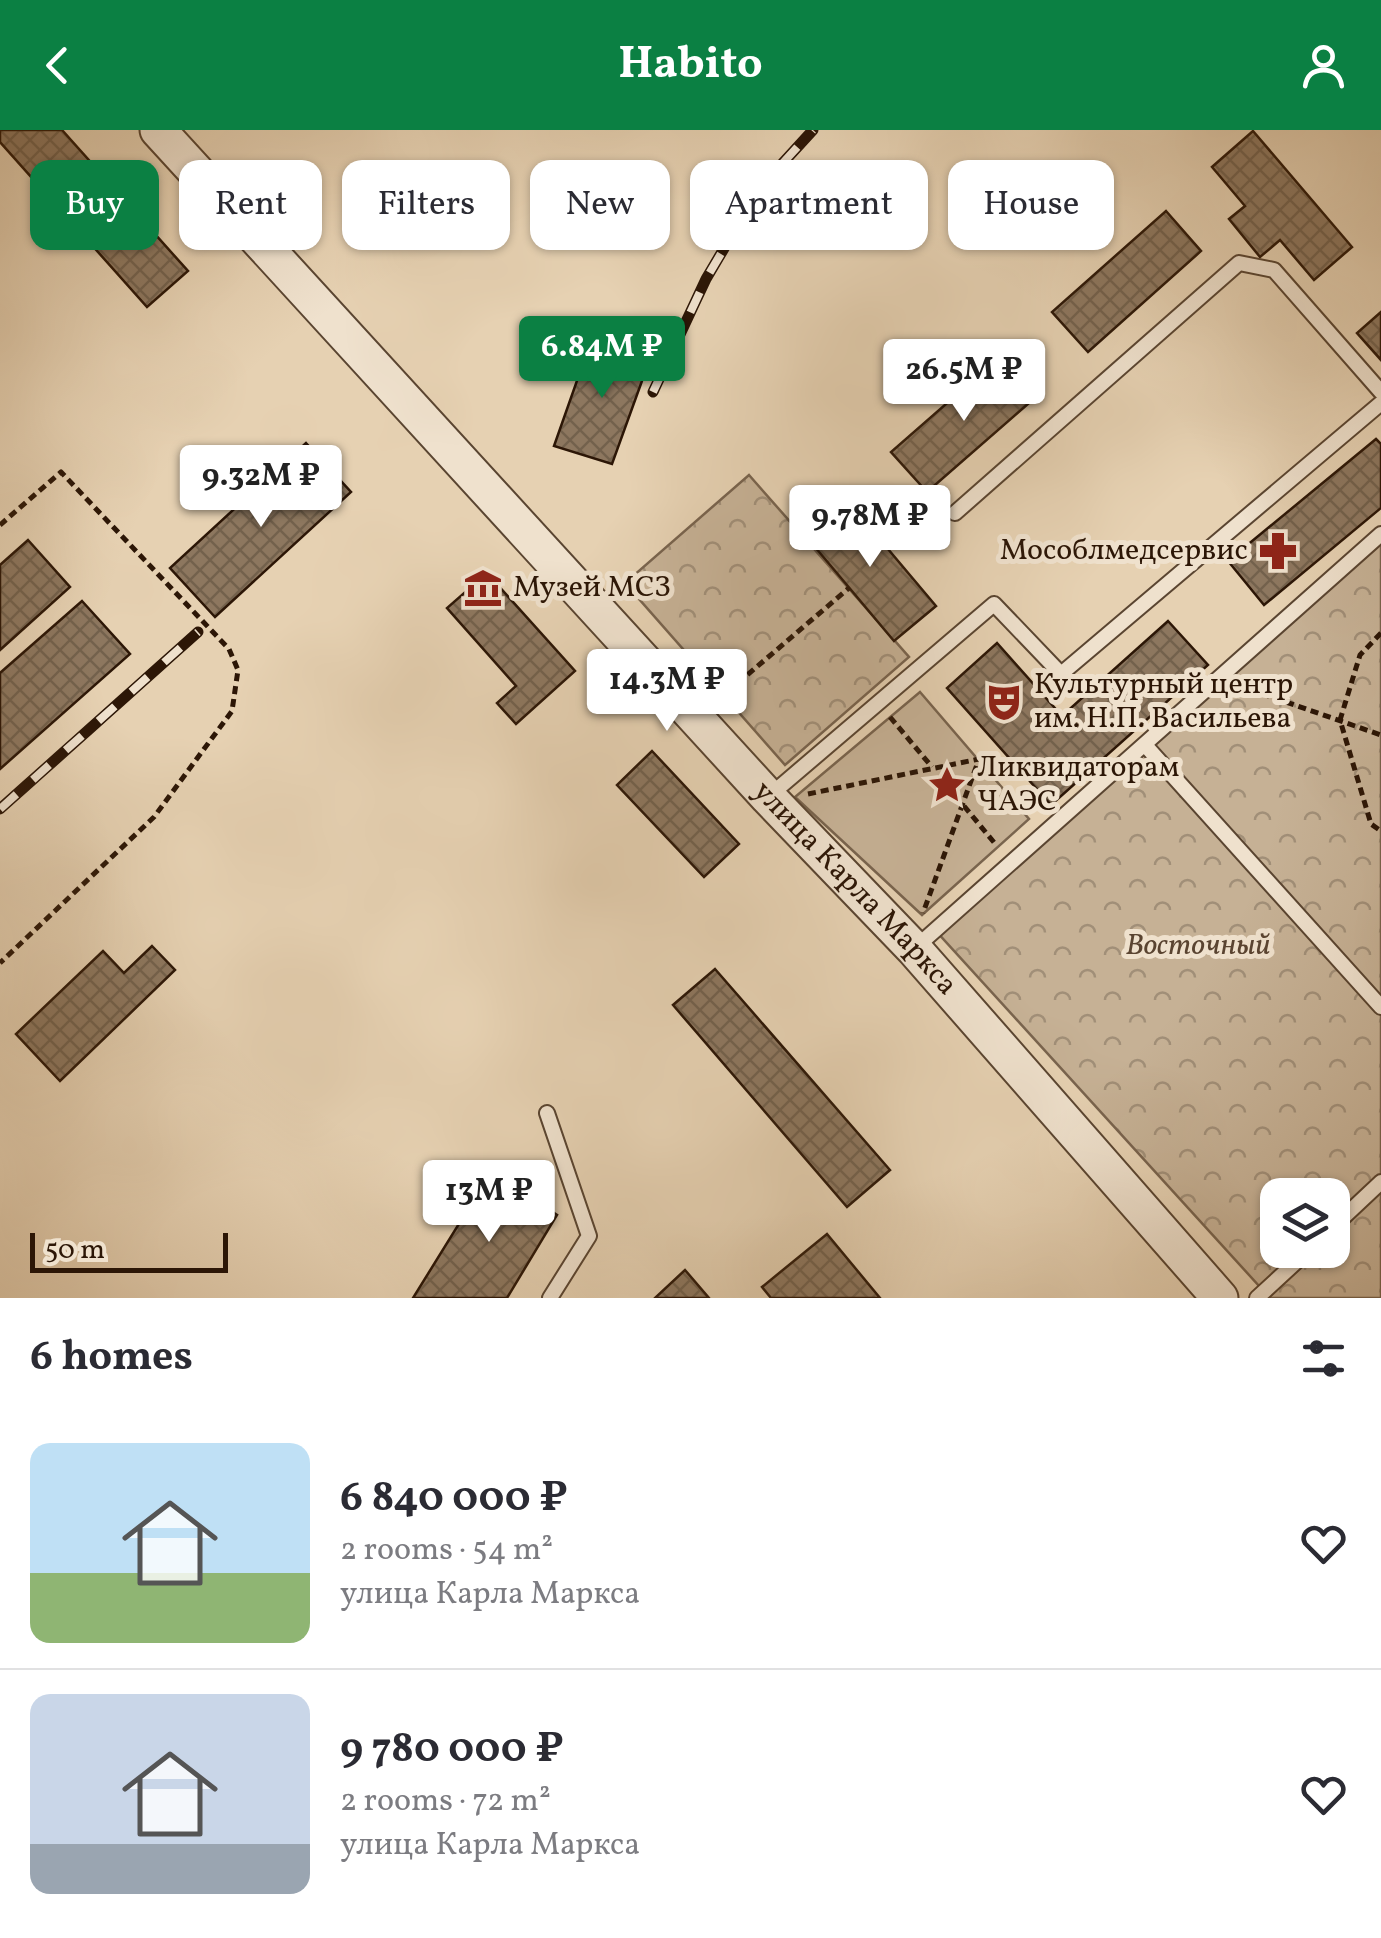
<!DOCTYPE html>
<meta charset="utf-8">
<style>
body{margin:0;font-family:Vollkorn,serif;background:#f7f7f7;color:#2b2b33;height:100vh;display:flex;flex-direction:column;font-size:38px;white-space:nowrap}
*{box-sizing:border-box;margin:0}
p{font-size:32px;color:#7c7c81}
.icon{flex:none;width:55px;height:55px;fill:none;stroke:currentColor;stroke-width:2;stroke-linecap:round;stroke-linejoin:round}
.map{position:relative;height:1168px;overflow:hidden}
.drawer{display:flex;flex-direction:column;background:#fff;flex:1}
.drawer>*{flex:none}
.top-card{position:absolute;left:30px;top:30px;width:1322px;height:90px;display:flex;gap:20px}
.tools{position:absolute;left:1260px;top:1048px;display:grid;gap:20px}
.tools a{display:grid;place-items:center;width:90px;height:90px;border-radius:20px;background:#fff;box-shadow:0 2px 8px #0004;font-size:50px}
.scale{position:absolute;left:30px;bottom:25px;width:198px;box-sizing:border-box;padding-left:10px;border:5px solid #2c1606;border-top:0;font-size:28px;line-height:35px;white-space:nowrap;color:#2c1606;-webkit-text-stroke:8px #efe1cd;paint-order:stroke}
.price{position:absolute;translate:-50% -85px;padding:0 22px;border-radius:10px;background:#fff;color:#222;font-size:32px;line-height:65px;filter:drop-shadow(0 2px 5px #0008)}
.price::after{content:'';position:absolute;left:50%;top:60px;width:30px;height:22px;margin-left:-15px;background:inherit;clip-path:polygon(0 0,100% 0,50% 100%)}
.price.current{background:#0b8043;color:#fff}
ul{padding:0;list-style:none}
li{display:flex;align-items:center;gap:30px;height:250px;padding:0 30px}
li+li{border-top:2px solid #e1e1e2}
li span{display:grid;place-items:center;flex:none;width:280px;height:200px;border-radius:20px;color:#555}
li>.icon{margin-inline-start:auto}
span .icon{width:120px;height:120px;fill:#fffc;stroke-width:1}
li b{font-size:42px}
h2{display:flex;justify-content:space-between;align-items:center;height:120px;padding:0 30px;font-size:42px}
.tag{padding:0 35px;border-radius:20px;background:#fff;box-shadow:0 2px 8px #0004;font-size:35px;line-height:90px}
.tag.current{background:#0b8043;color:#fff}
header{display:flex;justify-content:space-between;align-items:center;height:130px;padding:0 30px;background:#0b8043;color:#fff;font-size:45px;font-weight:700}
.map>svg:first-child{display:block}
</style>
<header><svg class="icon" aria-label="back" viewBox="0 0 24 24"><path d="M15 5l-7 7 7 7"/></svg>Habito<svg class="icon" aria-label="person" viewBox="0 0 24 24"><circle cx="12" cy="8" r="4"/><path d="M4 21q1-7 8-7t8 7"/></svg></header>
<div class="map">
<svg width="1381" height="1168" viewBox="0 0 1381 1168">
<defs>
<pattern id="forest-crowns" width="20" height="18" patternUnits="userSpaceOnUse" patternTransform="scale(2.5)"><rect width="20" height="18" fill="#c6b195"/><path d="M2 6a3 3 0 1 1 6 0M12 15a3 3 0 1 1 6 0" fill="none" stroke="#a18f78"/></pattern>
<pattern id="building-cross-hatch" width="8" height="8" patternUnits="userSpaceOnUse" patternTransform="scale(2.5)"><rect width="8" height="8" fill="#8d775f"/><path d="M0 0l8 8M0 8l8-8" fill="none" stroke="#73614c"/></pattern>
</defs>
<rect width="100%" height="100%" fill="#e6d1b2"/>
<filter id="stains"><feTurbulence type="fractalNoise" baseFrequency=".002" numOctaves="4"/><feColorMatrix values="0 0 0 0 .2 0 0 0 0 .09 0 0 0 0 .02 0 0 0 .5 -.17"/></filter>
<radialGradient id="worn" r=".72"><stop offset=".6" stop-color="#630" stop-opacity="0"/><stop offset="1" stop-color="#630" stop-opacity=".3"/></radialGradient>
<path fill="#c6b195" stroke="#79644e" stroke-width="2.5" d="M920,562L1029,689L922,785L795,667Z"/>
<g fill="url(#forest-crowns)" stroke="#79644e" stroke-width="2.5" fill-rule="evenodd">
<path d="M749,345L909,527L785,635L625,453Z"/>
<path d="M1381,413V1168H1270L936,801ZM1278,1065H1332V1120H1278Z"/>
</g>
<g fill="url(#building-cross-hatch)" stroke="#2c1606" stroke-width="2.5">
<path d="M0,0H62L188,141L147,177L0,12Z"/>
<path d="M1253,1L1352,117L1314,150L1280,110L1260,127L1229,89L1245,76L1212,37Z"/>
<path d="M1166,81L1201,121L1088,222L1052,182Z"/>
<path d="M1381,182V230L1357,203Z"/>
<path d="M592,208L651,226L612,334L554,316Z"/>
<path d="M1002,225L1037,266L927,362L891,322Z"/>
<path d="M1376,309L1381,314V378L1264,475L1228,431Z"/>
<path d="M306,313L351,362L215,487L170,438Z"/>
<path d="M845,368L936,476L894,511L804,404Z"/>
<path d="M28,410L70,457L0,520V435Z"/>
<path d="M487,443L575,541L516,594L497,573L516,556L447,478Z"/>
<path d="M82,471L130,524L0,639V543Z"/>
<path d="M1168,491L1208,535L1051,675L947,558L997,513L1062,586Z"/>
<path d="M652,621L739,714L704,747L617,655Z"/>
<path d="M152,816L175,840L60,951L16,904L103,821L124,843Z"/>
<path d="M715,839L890,1040L847,1077L673,875Z"/>
<path d="M491,1042L557,1085L507,1168H413Z"/>
<path d="M827,1104L880,1168H771L762,1157Z"/>
<path d="M685,1140L709,1168H655Z"/>
</g>
<g fill="none" stroke-linecap="round" stroke-linejoin="round">
<g stroke="#5a4531" stroke-width="18">
<g id="service">
<path d="M955,383L1239,133L1274,140L1381,262"/>
<path d="M1145,615L1381,877"/>
<path d="M768,667L994,474L1061,544L1381,273"/>
<path d="M914,819L1381,404"/>
<path d="M547,983L589,1106L550,1168"/>
<path d="M1332,1098L1381,1052"/>
<path d="M1257,1168L1309,1120"/>
</g>
</g>
<g stroke="#5a4531" stroke-width="39">
<g id="tertiary">
<path id="s1" d="M158,0L768,667L914,819L1220,1168"/>
</g>
</g>
<g stroke="#2c1606" stroke-width="5" stroke-dasharray="8 5" stroke-linecap="butt">
<path d="M0,395L61,342L229,519L238,540L232,581L154,687L0,833"/>
<path d="M1381,503L1360,525L1340,590L1371,694L1381,701"/>
<path d="M1237,555L1381,605"/>
<path d="M718,570L849,458"/>
<path d="M890,587L932,637"/>
<path d="M808,664L979,629L923,783"/>
<path d="M964,676L997,716"/>
</g>
<use href="#service" stroke="#efe1cd" stroke-width="14"/>
<use href="#tertiary" stroke="#efe1cd" stroke-width="35"/>
<g stroke="#2c1606" stroke-width="11">
<g id="rail">
<path d="M653,262L706,149L759,59L813,0"/>
<path d="M0,679L198,502"/>
</g>
</g>
<use href="#rail" stroke="#efe1cd" stroke-width="8" stroke-dasharray="22" stroke-linecap="butt"/>
</g>
<defs>
<g id="pharmacy-bare" transform="scale(3)"><path d="M-2-6h4v4h4v4h-4v4h-4v-4h-4v-4h4Z" fill="#8f2418" stroke="#efe1cd" stroke-width="2.5" paint-order="stroke"/></g>
<g id="museum-bare" transform="scale(3)"><path d="M0-6L6-3V-2H-6V-3ZM-5-1h2V3h-2ZM-1-1h2V3h-2ZM3-1h2V3H3ZM-6 4H6V6H-6Z" fill="#8f2418" stroke="#efe1cd" stroke-width="2.5" paint-order="stroke"/></g>
<g id="theatre-bare" transform="scale(3)"><path d="M-5-5.5Q0-4 5-5.5V0Q5 5 0 6Q-5 5-5 0ZM-3.3-2.5H-1v1.5H-3.3ZM1-2.5H3.3v1.5H1ZM-2.8 1Q0 5.5 2.8 1Z" fill="#8f2418" stroke="#efe1cd" stroke-width="2.5" paint-order="stroke"/></g>
<g id="sight-bare" transform="scale(3)"><path d="M0-6L1.8-2.2L6-1.7L2.9 1.2L3.7 5.4L0 3.3L-3.7 5.4L-2.9 1.2L-6-1.7L-1.8-2.2Z" fill="#8f2418" stroke="#efe1cd" stroke-width="2.5" paint-order="stroke"/></g>
</defs>
<g fill-rule="evenodd">
<use href="#pharmacy-bare" x="1278" y="421"/>
<use href="#museum-bare" x="483" y="458"/>
<use href="#theatre-bare" x="1004" y="572"/>
<use href="#sight-bare" x="947" y="655"/>
</g>
<g text-anchor="middle" dominant-baseline="central" stroke-width="10" stroke-linejoin="round" paint-order="stroke">
<g font-size="30" fill="#2c1606" stroke="#efe1cd" text-anchor="start">
<text x="1248" y="421" text-anchor="end">Мособлмедсервис</text>
<text x="513" y="458">Музей МСЗ</text>
<text x="1034" y="555">Культурный центр<tspan x="1034" dy="34">им. Н.П. Васильева</tspan></text>
<text x="977" y="638">Ликвидаторам<tspan x="977" dy="34">ЧАЭС</tspan></text>
</g>
<g font-size="30" fill="#2c1606" stroke="#efe1cd">
<text stroke="none"><textPath href="#s1" startOffset="1030">улица Карла Маркса</textPath></text>
</g>
<g font-size="30" font-style="italic" fill="#5a4431" stroke="#efe1cd">
<text x="1198" y="816">Восточный</text>
</g>
</g>
<rect width="100%" height="100%" filter="url(#stains)"/>
<rect width="100%" height="100%" fill="url(#worn)"/>
</svg>
<div class="tools">
<a><svg class="icon" aria-label="layers" viewBox="0 0 24 24"><path d="M12 4l9 5-9 5-9-5zM3 14l9 5 9-5"/></svg></a>
</div>
<div class="scale">50 m</div>
<b class="price current" style="left:602px;top:271px">6.84M ₽</b>
<b class="price" style="left:964px;top:294px">26.5M ₽</b>
<b class="price" style="left:261px;top:400px">9.32M ₽</b>
<b class="price" style="left:870px;top:440px">9.78M ₽</b>
<b class="price" style="left:667px;top:604px">14.3M ₽</b>
<b class="price" style="left:489px;top:1115px">13M ₽</b>
<div class="top-card">
<a class="tag current">Buy</a>
<a class="tag">Rent</a>
<a class="tag">Filters</a>
<a class="tag">New</a>
<a class="tag">Apartment</a>
<a class="tag">House</a>
</div>
</div>
<section class="drawer">
<h2>6 homes<svg class="icon" aria-label="filters" viewBox="0 0 24 24"><path d="M4 7h16M4 17h16"/><circle cx="9" cy="7" r="2"/><circle cx="15" cy="17" r="2"/></svg></h2>
<ul>
<li><span style="background:linear-gradient(#bfe0f5 65%,#8fb573 0)"><svg class="icon" aria-label="home" viewBox="0 0 24 24"><path d="M3 11l9-7 9 7M6 9v11h12V9"/></svg></span><div><b>6 840 000 ₽</b><p>2 rooms · 54 m²</p><p>улица Карла Маркса</p></div><svg class="icon" aria-label="heart" viewBox="0 0 24 24"><path d="M12 20l-8-8c-3-5 5-10 8-4 3-6 11-1 8 4z"/></svg></li>
<li><span style="background:linear-gradient(#c9d6e8 75%,#9aa5b1 0)"><svg class="icon" aria-label="home" viewBox="0 0 24 24"><path d="M3 11l9-7 9 7M6 9v11h12V9"/></svg></span><div><b>9 780 000 ₽</b><p>2 rooms · 72 m²</p><p>улица Карла Маркса</p></div><svg class="icon" aria-label="heart" viewBox="0 0 24 24"><path d="M12 20l-8-8c-3-5 5-10 8-4 3-6 11-1 8 4z"/></svg></li>
</ul>
</section>
